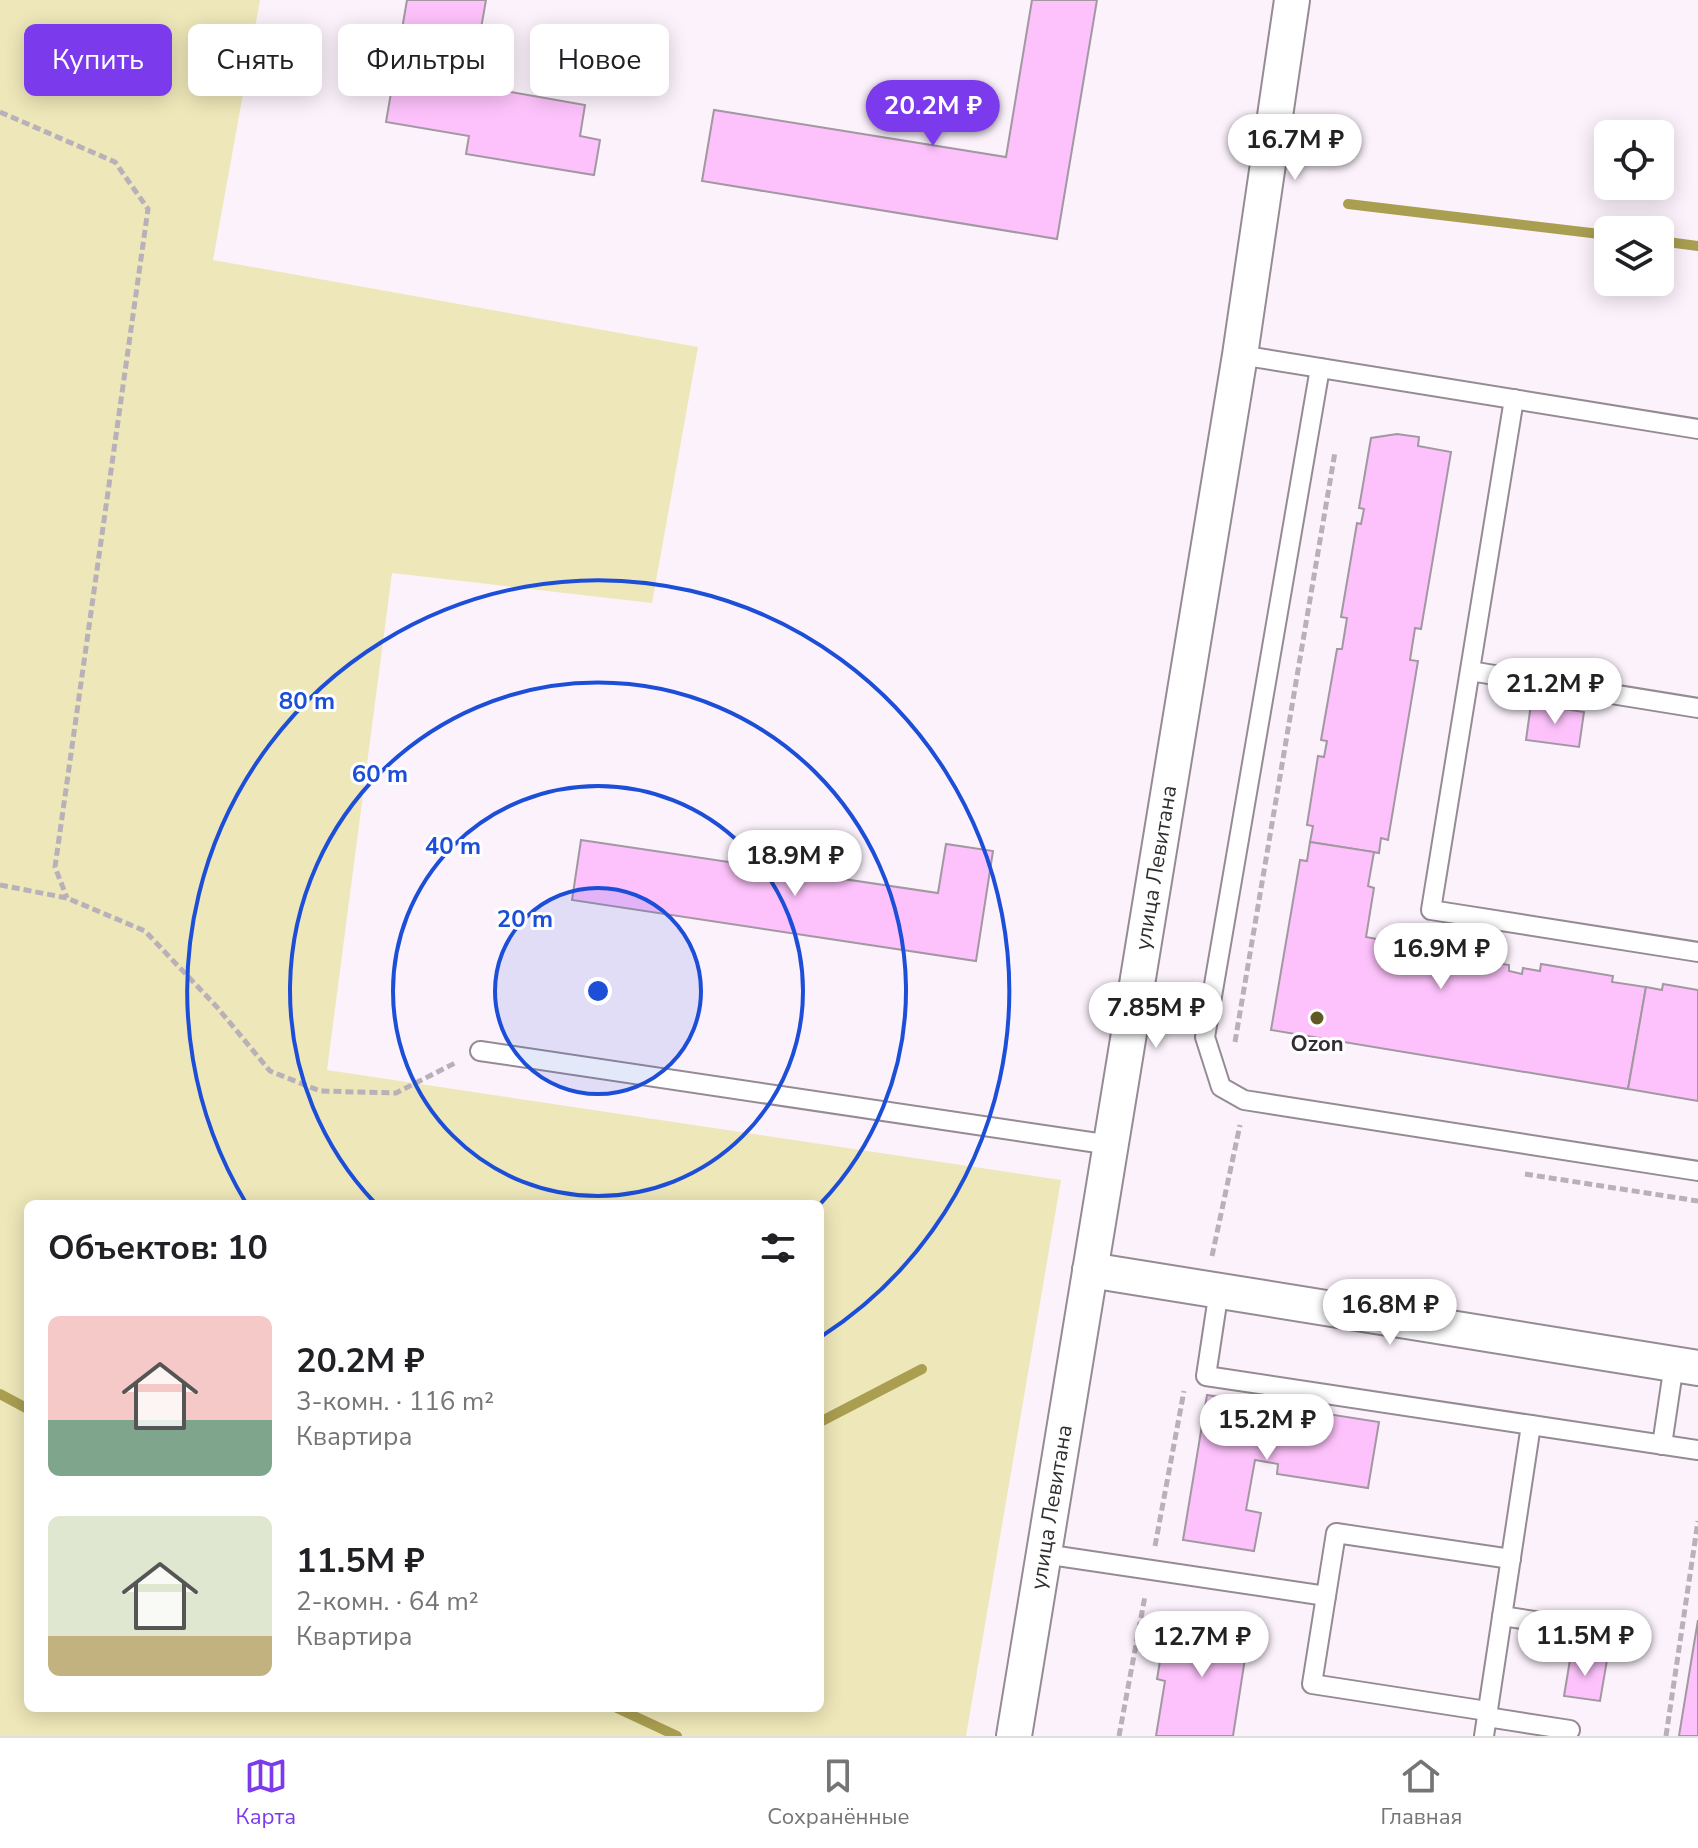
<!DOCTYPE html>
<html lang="ru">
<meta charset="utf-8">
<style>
body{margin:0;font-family:"Nunito Sans",sans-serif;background:#f2f2f2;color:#202124;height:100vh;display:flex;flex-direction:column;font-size:30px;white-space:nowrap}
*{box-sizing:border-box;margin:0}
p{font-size:26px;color:#757577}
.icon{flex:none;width:44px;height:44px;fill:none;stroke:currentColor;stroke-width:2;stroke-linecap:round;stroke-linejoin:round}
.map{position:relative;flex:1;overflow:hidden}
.sheet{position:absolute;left:24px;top:1200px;width:800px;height:512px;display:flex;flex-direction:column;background:#fff;border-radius:12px;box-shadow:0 4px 20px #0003}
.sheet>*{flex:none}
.hud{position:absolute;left:24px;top:24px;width:800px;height:72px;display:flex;gap:16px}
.controls{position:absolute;left:1594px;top:120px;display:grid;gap:16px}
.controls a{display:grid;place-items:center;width:80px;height:80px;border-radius:12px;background:#fff;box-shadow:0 4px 20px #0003;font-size:40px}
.price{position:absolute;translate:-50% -68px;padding:0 18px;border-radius:28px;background:#fff;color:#222;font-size:26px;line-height:52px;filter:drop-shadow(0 2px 4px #0008)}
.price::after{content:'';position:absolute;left:50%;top:48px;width:24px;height:18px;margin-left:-12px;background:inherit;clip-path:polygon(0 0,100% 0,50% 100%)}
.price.current{background:#7c3aed;color:#fff}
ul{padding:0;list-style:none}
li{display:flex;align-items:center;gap:24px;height:200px;padding:0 24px}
li span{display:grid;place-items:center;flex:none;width:224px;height:160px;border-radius:12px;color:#555}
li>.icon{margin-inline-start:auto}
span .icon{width:96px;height:96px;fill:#fffc;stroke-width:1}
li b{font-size:34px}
h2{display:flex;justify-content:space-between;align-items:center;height:96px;padding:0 24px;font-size:34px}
.chip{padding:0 28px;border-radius:12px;background:#fff;box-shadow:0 4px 20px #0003;font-size:28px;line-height:72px}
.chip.current{background:#7c3aed;color:#fff}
.dock{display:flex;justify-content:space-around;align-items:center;height:112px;border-top:2px solid #e0e0e0;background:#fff;font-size:22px;color:#757577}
.dock a{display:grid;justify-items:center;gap:4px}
.dock .current{color:#7c3aed}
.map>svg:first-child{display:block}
</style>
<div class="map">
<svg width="1698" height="1736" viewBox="0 0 1698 1736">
<rect width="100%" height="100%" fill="#fcf2fc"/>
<path fill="#eee7b9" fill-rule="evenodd" d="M0,0H260L213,260L698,347L652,603L392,573L327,1070L1061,1180L966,1736H0ZM28,1204H820V1708H28Z"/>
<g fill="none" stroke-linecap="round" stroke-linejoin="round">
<g stroke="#aa9e51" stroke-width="10">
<path d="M1348,204L1608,235"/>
<path d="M1660,241L1698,246"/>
<path d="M0,1394L28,1409"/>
<path d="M820,1422L922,1369"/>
<path d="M617,1708L677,1736"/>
</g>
</g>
<g fill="#fdc2fb" stroke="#a198a1" stroke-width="2">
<path d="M407,0H486L471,85L585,105L580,136L600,140L594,175L466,154L469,136L386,122Z"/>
<path d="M1032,0H1097L1057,239L702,181L714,110L1006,157Z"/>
<path d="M1397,434L1419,437L1418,446L1451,452L1421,629L1415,628L1410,660L1418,661L1388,840L1381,838L1379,853L1310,842L1313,826L1307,825L1318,756L1324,757L1327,741L1321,740L1337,649H1342L1347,618L1341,617L1357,523L1361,524L1364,509L1359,508L1371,438Z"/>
<path d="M1531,704L1584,712L1579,747L1526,740Z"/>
<path d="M581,840L938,893L946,844L993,851L976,961L572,900Z"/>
<path d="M1310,842L1374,852L1368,886L1374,888L1366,937L1382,940L1381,947L1416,953L1417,945L1492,957L1491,962L1509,965V971L1522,974L1523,968L1540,971L1541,964L1613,976L1612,982L1646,987L1628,1089L1271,1030L1300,860L1307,861Z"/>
<path d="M1663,984L1698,990V1101L1628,1089L1646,987L1662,990Z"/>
<path d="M1207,1395L1379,1422L1368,1488L1277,1474L1278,1464L1255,1460L1246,1510L1261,1513L1254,1551L1183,1540Z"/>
<path d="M1213,1620L1250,1626L1233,1736H1156L1165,1681L1157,1679L1166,1626L1196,1630V1624L1212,1626Z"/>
<path d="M1698,1620V1736H1679L1694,1644Z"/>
<path d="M1571,1654L1607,1660L1600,1701L1564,1696Z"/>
</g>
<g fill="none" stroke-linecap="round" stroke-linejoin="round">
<g stroke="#958b94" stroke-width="22">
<g id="lane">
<path d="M1240,355L1698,429"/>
<path d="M1320,368L1205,1037L1221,1087L1244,1100L1698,1171"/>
<path d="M1514,399L1431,910L1698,952"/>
<path d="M1470,671L1698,708"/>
<path d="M480,1051L1111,1145"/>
<path d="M1219,1290L1206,1376L1531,1425L1484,1736"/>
<path d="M1531,1425L1698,1450"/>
<path d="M1662,1445L1674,1364"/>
<path d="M1044,1554L1326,1596"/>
<path d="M1502,1616L1593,1630"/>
<path d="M1487,1711L1312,1684L1336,1533L1511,1559"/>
<path d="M1487,1717L1570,1730"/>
</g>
</g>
<g stroke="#958b94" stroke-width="38">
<g id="street">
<path d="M1090,1270L1698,1368"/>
<path id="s1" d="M1014,1736L1240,355L1292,0"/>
</g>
</g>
<g stroke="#b9b1b9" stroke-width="5" stroke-dasharray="8 4" stroke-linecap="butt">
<path d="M0,112L115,162L148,209L55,867L67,898"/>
<path d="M0,885L67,898L145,931L216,1006L270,1071L320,1091L396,1093L457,1062"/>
<path d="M1235,1042L1335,452"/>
<path d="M1525,1174L1698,1201"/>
<path d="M1212,1256L1240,1125"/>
<path d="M1155,1546L1184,1391"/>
<path d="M1119,1736L1145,1596"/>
<path d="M1666,1736L1698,1521"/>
</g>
<use href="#lane" stroke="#fff" stroke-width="18"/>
<use href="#street" stroke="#fff" stroke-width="34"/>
</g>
<circle cx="598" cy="991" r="103" fill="#1d4ed8" fill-opacity=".12"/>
<g fill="none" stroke="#1d4ed8" stroke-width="4">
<circle cx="598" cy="991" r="103"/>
<circle cx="598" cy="991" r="205"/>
<path d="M375 1203A308 308 0 1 1 821 1203"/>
<path d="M246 1203A411 411 0 1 1 822 1336"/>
</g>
<circle fill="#615925" stroke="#fff" stroke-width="3" cx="1317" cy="1018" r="8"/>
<g text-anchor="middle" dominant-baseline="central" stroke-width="6" stroke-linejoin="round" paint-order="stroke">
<g font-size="22" fill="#312d31" stroke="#fff">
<text stroke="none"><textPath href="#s1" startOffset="880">улица Левитана</textPath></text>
<text stroke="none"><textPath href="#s1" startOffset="232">улица Левитана</textPath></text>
</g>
<g font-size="22" font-weight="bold" fill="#312d31" stroke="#fff">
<text x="1317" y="1044">Ozon</text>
</g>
</g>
<circle cx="598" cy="991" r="12" fill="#1d4ed8" stroke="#fff" stroke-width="4"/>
<g font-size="24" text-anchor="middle" font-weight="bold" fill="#1d4ed8" stroke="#fff" stroke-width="6" stroke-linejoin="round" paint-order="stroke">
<text x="307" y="709">80 m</text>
<text x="380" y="782">60 m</text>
<text x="453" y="854">40 m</text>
<text x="525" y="927">20 m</text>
</g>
</svg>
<div class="controls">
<a><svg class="icon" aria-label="locate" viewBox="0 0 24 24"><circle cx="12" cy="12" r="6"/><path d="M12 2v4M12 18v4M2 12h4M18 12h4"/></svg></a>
<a><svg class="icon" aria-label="layers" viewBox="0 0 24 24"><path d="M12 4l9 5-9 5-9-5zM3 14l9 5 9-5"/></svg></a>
</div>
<b class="price current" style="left:933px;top:148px">20.2M ₽</b>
<b class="price" style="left:1295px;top:182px">16.7M ₽</b>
<b class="price" style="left:1555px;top:726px">21.2M ₽</b>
<b class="price" style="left:795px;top:898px">18.9M ₽</b>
<b class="price" style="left:1441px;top:991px">16.9M ₽</b>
<b class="price" style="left:1156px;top:1050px">7.85M ₽</b>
<b class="price" style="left:1390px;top:1347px">16.8M ₽</b>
<b class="price" style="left:1267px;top:1462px">15.2M ₽</b>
<b class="price" style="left:1585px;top:1678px">11.5M ₽</b>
<b class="price" style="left:1202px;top:1679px">12.7M ₽</b>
<div class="hud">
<a class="chip current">Купить</a>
<a class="chip">Снять</a>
<a class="chip">Фильтры</a>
<a class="chip">Новое</a>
</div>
<section class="sheet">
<h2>Объектов: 10<svg class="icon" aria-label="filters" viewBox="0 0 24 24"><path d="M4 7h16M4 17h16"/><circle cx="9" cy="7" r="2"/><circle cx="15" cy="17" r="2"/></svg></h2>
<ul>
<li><span style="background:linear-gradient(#f6c9c9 65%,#7fa58c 0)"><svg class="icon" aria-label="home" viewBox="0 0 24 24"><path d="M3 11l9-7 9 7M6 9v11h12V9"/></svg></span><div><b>20.2M ₽</b><p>3-комн. · 116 m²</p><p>Квартира</p></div></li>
<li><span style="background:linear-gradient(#dfe7d0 75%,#c2b280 0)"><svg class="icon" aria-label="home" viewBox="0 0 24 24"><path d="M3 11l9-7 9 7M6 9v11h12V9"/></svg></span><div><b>11.5M ₽</b><p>2-комн. · 64 m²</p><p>Квартира</p></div></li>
</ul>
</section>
</div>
<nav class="dock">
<a class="current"><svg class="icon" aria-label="map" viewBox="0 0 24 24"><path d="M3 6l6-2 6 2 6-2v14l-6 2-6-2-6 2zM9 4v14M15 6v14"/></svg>Карта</a>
<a><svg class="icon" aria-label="saved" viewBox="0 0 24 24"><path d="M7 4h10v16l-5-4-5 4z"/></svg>Сохранённые</a>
<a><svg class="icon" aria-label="home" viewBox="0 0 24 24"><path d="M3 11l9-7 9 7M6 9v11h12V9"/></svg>Главная</a>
</nav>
